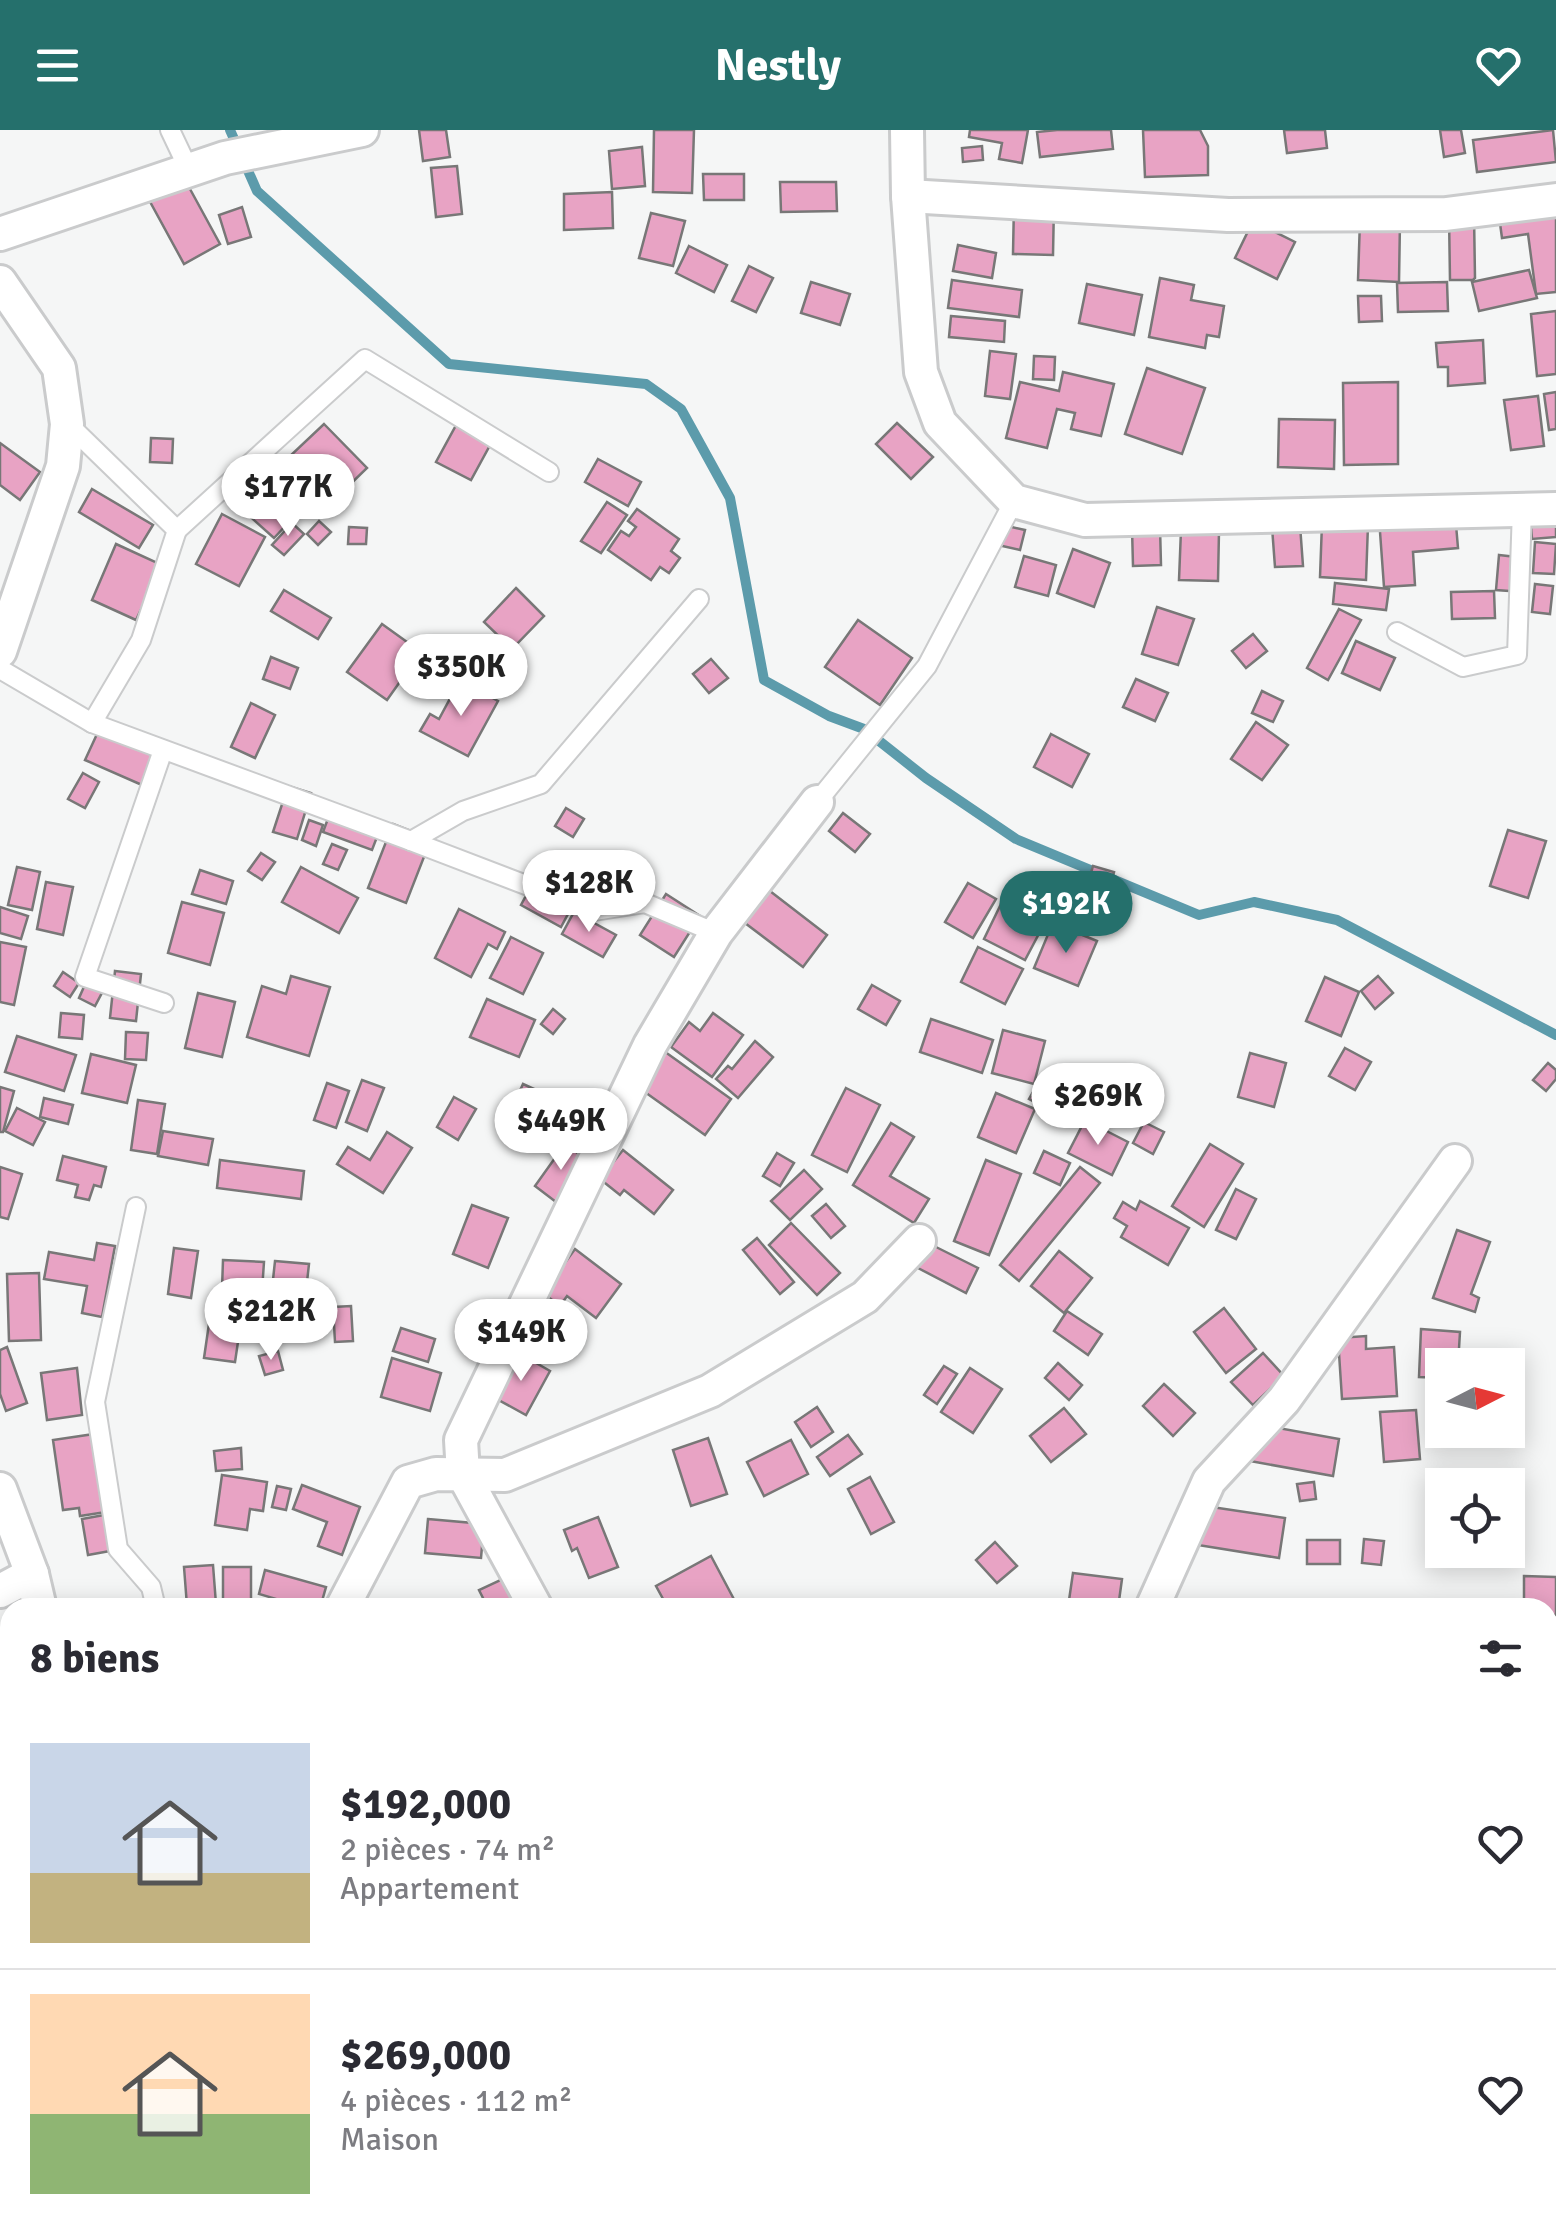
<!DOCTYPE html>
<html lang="fr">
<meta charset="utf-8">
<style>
body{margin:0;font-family:Signika,sans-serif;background:#f7f7f7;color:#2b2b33;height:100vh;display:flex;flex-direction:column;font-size:38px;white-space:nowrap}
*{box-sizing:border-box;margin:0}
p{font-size:32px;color:#7c7c81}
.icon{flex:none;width:55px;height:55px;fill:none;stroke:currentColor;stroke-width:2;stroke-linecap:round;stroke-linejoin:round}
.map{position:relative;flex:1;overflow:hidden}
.panel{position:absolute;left:0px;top:1468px;width:1558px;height:642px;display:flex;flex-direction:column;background:#fff;border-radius:30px 30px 0 0;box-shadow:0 5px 25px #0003}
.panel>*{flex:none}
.needle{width:65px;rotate:84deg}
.controls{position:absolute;left:1425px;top:1218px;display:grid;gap:20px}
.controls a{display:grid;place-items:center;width:100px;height:100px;border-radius:0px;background:#fff;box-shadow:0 5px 25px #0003;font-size:50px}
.price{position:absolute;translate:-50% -85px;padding:0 22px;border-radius:35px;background:#fff;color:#222;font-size:32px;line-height:65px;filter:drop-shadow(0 2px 5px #0008)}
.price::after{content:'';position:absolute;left:50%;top:60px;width:30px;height:22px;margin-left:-15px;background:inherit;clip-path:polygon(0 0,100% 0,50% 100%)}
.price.on{background:#25706c;color:#fff}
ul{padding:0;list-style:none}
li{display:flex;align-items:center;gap:30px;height:250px;padding:0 30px}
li+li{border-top:2px solid #e1e1e2}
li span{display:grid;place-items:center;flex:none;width:280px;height:200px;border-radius:0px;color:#555}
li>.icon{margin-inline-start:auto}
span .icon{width:120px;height:120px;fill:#fffc;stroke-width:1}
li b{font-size:42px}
h2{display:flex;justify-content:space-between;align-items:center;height:120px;padding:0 30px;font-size:42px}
header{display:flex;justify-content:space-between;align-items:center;height:130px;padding:0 30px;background:#25706c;color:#fff;font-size:45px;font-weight:700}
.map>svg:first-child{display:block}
</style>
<header><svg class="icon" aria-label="menu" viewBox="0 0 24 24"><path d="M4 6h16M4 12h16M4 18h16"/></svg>Nestly<svg class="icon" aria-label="heart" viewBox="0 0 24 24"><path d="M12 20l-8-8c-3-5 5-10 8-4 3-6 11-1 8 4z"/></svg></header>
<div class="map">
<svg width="1556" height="2109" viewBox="0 0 1556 2109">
<rect width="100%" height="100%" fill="#f5f6f6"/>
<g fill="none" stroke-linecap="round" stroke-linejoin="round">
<path stroke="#5c9bab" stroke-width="10" d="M230,0L257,61L449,234L646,254L681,279L730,368L764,550L829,586L864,599L926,648L1016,709L1199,785L1254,772L1337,790L1556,905"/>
</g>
<g fill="#e8a3c4" stroke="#787777" stroke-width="2.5">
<path d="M419,0H446L450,27L423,31Z"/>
<path d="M654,0H694L692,63L653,62Z"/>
<path d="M970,0H1028L1022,33L999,29L1002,13L969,7Z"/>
<path d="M1057,0H1111L1113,19L1040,27L1037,2Z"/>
<path d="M1143,0H1200L1208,16V45L1145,47Z"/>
<path d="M1284,0H1325L1327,18L1287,23Z"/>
<path d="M1440,0H1461L1465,23L1444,27Z"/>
<path d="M1553,0L1556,32L1477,42L1473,10Z"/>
<path d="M982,16L983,30L963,32L962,18Z"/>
<path d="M642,17L645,56L612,59L609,21Z"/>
<path d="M457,36L462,84L436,87L431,38Z"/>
<path d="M703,44H744V70H704Z"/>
<path d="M184,48L220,114L184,134L148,68Z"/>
<path d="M780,52H836L837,81L781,82Z"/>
<path d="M612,62L613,98L564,100V64Z"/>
<path d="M1014,73L1054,74L1053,125L1013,124Z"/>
<path d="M242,77L251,107L228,114L219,85Z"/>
<path d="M1556,78V162L1536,164L1528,104L1502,108L1499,86Z"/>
<path d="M651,83L685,91L673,136L639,128Z"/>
<path d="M1449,85H1474L1475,148L1473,150H1450Z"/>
<path d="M1360,90L1400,91L1399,152L1358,150Z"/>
<path d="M1253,91L1295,112L1277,149L1235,128Z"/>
<path d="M958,115L996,123L992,148L953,141Z"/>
<path d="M689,116L727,135L714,162L676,143Z"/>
<path d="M749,136L773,148L756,182L732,171Z"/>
<path d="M1529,140L1537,168L1479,181L1472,152Z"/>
<path d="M1160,148L1194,155L1191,170L1224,176L1219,207L1207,205L1205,218L1149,207Z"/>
<path d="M952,150L1022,160L1019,187L948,178Z"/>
<path d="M811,152L850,164L840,195L801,183Z"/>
<path d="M1447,152L1448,181L1398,182L1397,153Z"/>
<path d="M1087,154L1142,165L1134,205L1079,193Z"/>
<path d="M1358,166H1381L1382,191L1359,192Z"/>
<path d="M1556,181V244L1537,246L1531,184Z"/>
<path d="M951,186L1005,191L1004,212L949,207Z"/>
<path d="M1483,210L1485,253L1448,256V237H1438L1436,213Z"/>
<path d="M990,221L1016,224L1010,269L985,266Z"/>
<path d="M1034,226L1055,227L1054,250L1033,249Z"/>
<path d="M1147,238L1205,258L1182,324L1125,304Z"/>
<path d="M1063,242L1114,254L1101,306L1071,299L1075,283L1057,279L1047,318L1006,308L1020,252L1059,261Z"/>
<path d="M1398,252V334L1344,335L1343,253Z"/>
<path d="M1556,262V299L1549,300L1544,264Z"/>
<path d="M1538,266L1544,316L1511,320L1504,270Z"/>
<path d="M460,288L495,306L471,350L436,332Z"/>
<path d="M1279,289L1335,290L1334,339L1278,337Z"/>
<path d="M897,293L933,327L911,349L876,314Z"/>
<path d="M324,294L367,338L332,372L289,327Z"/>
<path d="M151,308L173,309L172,333L150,332Z"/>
<path d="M0,313L40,342L20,370L0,355Z"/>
<path d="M598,329L641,352L628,376L585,352Z"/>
<path d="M92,359L153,395L139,418L79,382Z"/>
<path d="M260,365L289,392L274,408L245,382Z"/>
<path d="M607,372L627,385L601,423L581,411Z"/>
<path d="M1556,376V407L1532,409L1530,379Z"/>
<path d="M637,379L679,409L671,421L680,428L669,443L660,437L651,450L608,420L621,401L629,406L636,397L628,391Z"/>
<path d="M1455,383L1458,418L1413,422L1415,455L1384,457L1379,388Z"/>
<path d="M222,384L265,407L239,456L196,434Z"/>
<path d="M319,391L331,402L318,415L307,404Z"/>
<path d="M292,393L304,404L284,425L272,415Z"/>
<path d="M1322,393L1368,395L1366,450L1320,447Z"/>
<path d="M1003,395L1025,400L1020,420L998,415Z"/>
<path d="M1300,395L1303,436L1275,437L1272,397Z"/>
<path d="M349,397L367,398L366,414H348Z"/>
<path d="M1160,397L1161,435L1133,436L1132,398Z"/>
<path d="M1181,400L1219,401L1218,451L1179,450Z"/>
<path d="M1535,412L1556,414L1554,444L1533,443Z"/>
<path d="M116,414L162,435L136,490L92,470Z"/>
<path d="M1073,419L1110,433L1094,477L1057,463Z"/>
<path d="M1499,425L1525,428L1523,462L1496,460Z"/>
<path d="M1024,426L1056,435L1048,466L1015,457Z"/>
<path d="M1335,453L1389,459L1386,480L1333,474Z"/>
<path d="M1535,454L1553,456L1550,484L1532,482Z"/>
<path d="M516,458L544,486L512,519L484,492Z"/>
<path d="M284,460L331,488L318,509L271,481Z"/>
<path d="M1494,461L1495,488L1452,489L1451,462Z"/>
<path d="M1157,477L1194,489L1178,535L1142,524Z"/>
<path d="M1339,479L1361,490L1328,550L1307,538Z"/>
<path d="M858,490L912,528L880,575L825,537Z"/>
<path d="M382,494L421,522L387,570L347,542Z"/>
<path d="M1253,504L1267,521L1246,538L1232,521Z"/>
<path d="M1356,511L1395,528L1380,560L1342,543Z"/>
<path d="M271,527L298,538L290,559L263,549Z"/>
<path d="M711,529L728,548L709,563L693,544Z"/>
<path d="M1136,549L1168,563L1155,591L1123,577Z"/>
<path d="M460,550L498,571L468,626L420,601L430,584L439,589Z"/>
<path d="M1262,561L1283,571L1273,592L1252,583Z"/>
<path d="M251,573L275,585L255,628L231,617Z"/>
<path d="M104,589L160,614L142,655L85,630Z"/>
<path d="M1256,592L1288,615L1262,650L1231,629Z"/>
<path d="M1051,604L1089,624L1072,657L1034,637Z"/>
<path d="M83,643L99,652L85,678L68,669Z"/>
<path d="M288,656L311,663L297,709L273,702Z"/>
<path d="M333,675L382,694L372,720L323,702Z"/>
<path d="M566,678L584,689L573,707L555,696Z"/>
<path d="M843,683L870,704L855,722L829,701Z"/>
<path d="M309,690L323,695L316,716L302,710Z"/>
<path d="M393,694L431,709L406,773L368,758Z"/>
<path d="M1508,700L1546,711L1528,768L1490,756Z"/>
<path d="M332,714L347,720L338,740L323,734Z"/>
<path d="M261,723L275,732L262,750L248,741Z"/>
<path d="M1093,736L1114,742L1110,757L1089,750Z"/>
<path d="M17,737L40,742L32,780L8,775Z"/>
<path d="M301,737L358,768L339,803L282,772Z"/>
<path d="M200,740L233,751L226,774L192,764Z"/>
<path d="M536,747L576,769L561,797L521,775Z"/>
<path d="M1068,747L1095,759L1079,794L1053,783Z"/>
<path d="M46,752L73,757L63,805L37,799Z"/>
<path d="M968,753L996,769L973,808L945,792Z"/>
<path d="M766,758L827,805L803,837L741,790Z"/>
<path d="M666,764L700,786L674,827L640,805Z"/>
<path d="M182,772L224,783L210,835L168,823Z"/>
<path d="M1001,774L1043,796L1025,830L984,809Z"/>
<path d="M0,777L28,786L21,809L0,803Z"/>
<path d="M459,779L505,802L497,819L488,814L471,847L435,828Z"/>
<path d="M574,782L616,805L603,827L562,804Z"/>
<path d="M1063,797L1097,811L1078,856L1034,838L1049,802L1059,806Z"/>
<path d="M511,807L543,823L523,864L490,848Z"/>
<path d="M0,812L26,817L14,875L0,872Z"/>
<path d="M978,817L1023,839L1005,874L961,852Z"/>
<path d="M115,841L141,844L136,891L110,888Z"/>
<path d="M63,842L79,853L70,867L54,856Z"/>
<path d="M291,846L330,857L309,926L247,907L262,856L286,864Z"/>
<path d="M1378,846L1393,863L1375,879L1361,861Z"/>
<path d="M1325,847L1359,862L1341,906L1306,891Z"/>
<path d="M87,850L104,859L95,876L79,868Z"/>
<path d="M872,855L900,871L886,895L858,879Z"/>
<path d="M198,863L235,872L222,927L185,918Z"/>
<path d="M487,869L535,890L519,927L470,907Z"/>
<path d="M553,879L565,889L553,904L541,894Z"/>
<path d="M61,883L84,885L82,909L59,907Z"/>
<path d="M713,883L743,905L712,947L671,917L689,892L700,901Z"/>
<path d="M931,889L993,910L982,943L920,922Z"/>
<path d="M1003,900L1045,911L1034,954L992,943Z"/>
<path d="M126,902L148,903L146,930L125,929Z"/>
<path d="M17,906L76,925L64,961L5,942Z"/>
<path d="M755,911L773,927L738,968L716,949L728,936L732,939Z"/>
<path d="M1345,918L1371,932L1355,960L1329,946Z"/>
<path d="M661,919L731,969L705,1005L635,955Z"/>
<path d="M1250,923L1286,933L1274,977L1238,967Z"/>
<path d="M91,924L136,935L127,973L82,963Z"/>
<path d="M1548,933L1556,940V949L1546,961L1533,950Z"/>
<path d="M1041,948L1058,958L1046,978L1029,969Z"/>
<path d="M362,950L384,958L367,1001L346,992Z"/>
<path d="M327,953L349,961L336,998L314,990Z"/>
<path d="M523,954L556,969L536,1016L502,1001Z"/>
<path d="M0,957L14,961L3,1002H0Z"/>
<path d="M846,958L880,975L847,1042L812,1025Z"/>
<path d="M996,963L1035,979L1016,1023L978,1007Z"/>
<path d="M454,967L476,979L458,1010L437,997Z"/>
<path d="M44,968L73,975L68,994L40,987Z"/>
<path d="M138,970L165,974L157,1024L131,1020Z"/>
<path d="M566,975L603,1001L587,1023L550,998Z"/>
<path d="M17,978L45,992L33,1015L5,1001Z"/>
<path d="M1085,990L1128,1012L1112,1045L1068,1023Z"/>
<path d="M1144,992L1164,1002L1153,1024L1133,1013Z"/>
<path d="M891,993L914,1007L890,1046L929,1069L914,1093L853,1055Z"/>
<path d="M163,1001L213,1009L208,1035L158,1026Z"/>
<path d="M387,1002L412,1018L383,1063L337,1034L348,1017L370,1030Z"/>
<path d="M565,1014L587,1030L556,1072L535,1056Z"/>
<path d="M1210,1014L1243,1034L1204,1097L1172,1076Z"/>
<path d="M623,1020L673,1060L654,1084L624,1060L620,1065L600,1049Z"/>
<path d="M1044,1021L1070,1033L1060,1055L1034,1043Z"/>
<path d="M777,1023L794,1033L780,1056L763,1046Z"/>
<path d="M63,1026L106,1037L101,1057L94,1055L89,1070L75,1067L78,1055L57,1050Z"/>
<path d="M220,1030L304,1041L301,1069L217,1058Z"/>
<path d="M986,1030L1021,1044L989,1125L954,1111Z"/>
<path d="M0,1037L22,1044L8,1089L0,1087Z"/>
<path d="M1080,1037L1100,1053L1019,1151L1000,1135Z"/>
<path d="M804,1040L822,1059L790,1090L771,1071Z"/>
<path d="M1236,1059L1256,1069L1236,1109L1216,1100Z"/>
<path d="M1140,1071L1189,1098L1168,1135L1121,1107L1127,1096L1114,1088L1123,1072L1136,1080Z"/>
<path d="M826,1074L845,1096L831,1108L812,1086Z"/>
<path d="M472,1075L508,1088L488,1138L453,1124Z"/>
<path d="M791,1093L840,1143L817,1165L769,1115Z"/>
<path d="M1457,1100L1490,1112L1471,1164L1479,1168L1475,1182L1433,1168Z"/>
<path d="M757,1108L794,1152L780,1164L743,1120Z"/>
<path d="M97,1113L115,1116L102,1187L82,1183L87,1156L44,1149L49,1122L94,1130Z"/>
<path d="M930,1114L978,1138L966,1163L918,1138Z"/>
<path d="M174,1118L198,1121L191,1168L168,1164Z"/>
<path d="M575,1119L621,1154L596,1188L567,1166L560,1176L543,1163Z"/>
<path d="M1059,1121L1092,1148L1064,1183L1031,1156Z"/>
<path d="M223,1130L264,1132L262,1161L222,1159Z"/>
<path d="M275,1131L309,1134L306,1161L272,1159Z"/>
<path d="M39,1143L41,1210L9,1211L7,1144Z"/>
<path d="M351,1176L353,1211L335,1212L333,1177Z"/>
<path d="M1224,1178L1256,1219L1226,1243L1194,1202Z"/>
<path d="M211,1180L242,1185L235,1232L204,1228Z"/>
<path d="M1067,1181L1102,1204L1088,1225L1054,1201Z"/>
<path d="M401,1198L435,1209L428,1232L393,1221Z"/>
<path d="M1421,1199L1460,1202L1458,1235H1442V1248L1419,1247Z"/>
<path d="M1366,1206V1219L1394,1217L1397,1266L1342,1269L1338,1208Z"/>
<path d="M7,1217L27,1273L6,1281L0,1264V1220Z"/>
<path d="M278,1221L283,1240L265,1245L259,1226Z"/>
<path d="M517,1222L550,1241L526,1285L493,1267Z"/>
<path d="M1263,1223L1284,1246L1253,1275L1231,1252Z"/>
<path d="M392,1228L441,1243L430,1281L381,1267Z"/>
<path d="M1058,1233L1082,1255L1069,1270L1045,1248Z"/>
<path d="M944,1236L957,1244L937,1274L924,1265Z"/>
<path d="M77,1238L82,1285L47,1290L41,1243Z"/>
<path d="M970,1238L1002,1259L973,1303L941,1282Z"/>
<path d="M1164,1254L1195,1283L1173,1306L1143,1276Z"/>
<path d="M817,1277L833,1302L811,1317L795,1292Z"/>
<path d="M1064,1278L1086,1304L1051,1332L1030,1306Z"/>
<path d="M1416,1280L1420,1329L1384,1332L1380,1282Z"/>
<path d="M1256,1294L1339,1309L1333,1346L1250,1331Z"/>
<path d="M94,1304L106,1382L80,1386L79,1378L63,1380L53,1310Z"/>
<path d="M848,1305L862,1324L830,1346L817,1327Z"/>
<path d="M708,1308L727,1364L691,1376L673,1320Z"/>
<path d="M791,1310L808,1344L764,1366L747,1332Z"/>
<path d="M241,1318L242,1339L216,1341L214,1321Z"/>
<path d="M222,1345L267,1352L263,1381L250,1379L247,1400L215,1395Z"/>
<path d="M870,1347L894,1392L871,1404L848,1359Z"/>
<path d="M1314,1352L1316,1369L1300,1371L1297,1354Z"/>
<path d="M302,1355L360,1377L342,1425L318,1416L327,1392L293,1379Z"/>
<path d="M277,1356L291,1359L286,1380L272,1377Z"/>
<path d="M1205,1376L1285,1388L1279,1428L1198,1415Z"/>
<path d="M115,1383L121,1419L88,1425L82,1389Z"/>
<path d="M598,1387L618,1437L589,1448L577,1418L572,1421L564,1400Z"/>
<path d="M428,1389L484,1394L481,1428L425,1423Z"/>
<path d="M1364,1409L1384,1411L1381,1435L1362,1433Z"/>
<rect x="1307" y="1410" width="33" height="24"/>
<path d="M995,1412L1017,1436L997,1453L976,1430Z"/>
<path d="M711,1426L737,1475L732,1478H668L656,1456Z"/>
<path d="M213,1435L216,1474L187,1476L184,1437Z"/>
<rect x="223" y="1437" width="28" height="41"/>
<path d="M524,1439L542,1478H488L479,1460Z"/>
<path d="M265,1440L326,1457L320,1478H281L283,1471L259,1464Z"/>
<path d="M1073,1443L1122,1449L1118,1478L1068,1477Z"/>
<path d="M1524,1446L1556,1447V1485H1548V1478H1524Z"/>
<path d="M10,1550V1584L5,1585L0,1565V1552Z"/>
<path d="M10,1628V1685L0,1688V1631Z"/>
<rect x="1548" y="1690" width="8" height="58"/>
<path d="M270,2100H304L305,2109H271Z"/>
<path d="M396,2100H440L437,2109H393Z"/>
<path d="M1324,2100H1397L1394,2109H1321Z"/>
</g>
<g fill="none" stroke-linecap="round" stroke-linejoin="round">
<g stroke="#cacbcc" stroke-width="22">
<g id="service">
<path d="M170,0L189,40"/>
<path d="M68,294L177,400L141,510L92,593"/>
<path d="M177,400L365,229L549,342"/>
<path d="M1397,502L1463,537L1517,525L1522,379"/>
<path d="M0,539L92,593L411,711L463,681L541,654L699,469"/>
<path d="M163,620L85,847L164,873"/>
<path d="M817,672L927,536L1014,371"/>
<path d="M411,711L594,781L645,773L716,803"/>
<path d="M136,1077L95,1272L118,1419L151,1457L156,1478"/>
<path d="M140,2100L208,2109"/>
<path d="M1203,2100L1221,2109"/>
</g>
</g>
<g stroke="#cacbcc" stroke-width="38">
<g id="minor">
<path d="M907,0L908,66L921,242L940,293L1014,371L1085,390L1556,379"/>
<path d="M908,66L1228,85L1446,84L1556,70"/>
<path d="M0,104L225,28L362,0"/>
<path d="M0,152L59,238L67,294L63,336L0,521"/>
<path d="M0,1359L32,1444L40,1478"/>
<path d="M0,1461L32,1444"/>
<path d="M342,1478L408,1352L436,1344L505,1345L710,1261L865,1167L919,1111"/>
<path d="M536,1478L463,1344L461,1310L650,915L716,803L817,672"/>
<path d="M1152,1478L1209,1351L1284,1270L1455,1031"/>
<path d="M0,1834L10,1832"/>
<path d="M518,2100L519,2109"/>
<path d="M74,2109L75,2100"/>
<path d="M862,2109L864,2100"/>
</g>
</g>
<use href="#service" stroke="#fff" stroke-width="18"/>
<use href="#minor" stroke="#fff" stroke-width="32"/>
</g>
</svg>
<div class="controls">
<a><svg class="needle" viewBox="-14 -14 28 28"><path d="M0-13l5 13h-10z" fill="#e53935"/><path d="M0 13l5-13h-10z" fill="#7c7c81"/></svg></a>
<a><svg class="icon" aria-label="locate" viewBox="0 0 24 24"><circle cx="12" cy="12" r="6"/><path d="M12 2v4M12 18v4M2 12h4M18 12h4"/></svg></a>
</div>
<b class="price" style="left:288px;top:409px">$177K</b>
<b class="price" style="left:461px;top:589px">$350K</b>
<b class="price" style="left:589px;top:805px">$128K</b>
<b class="price on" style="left:1066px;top:826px">$192K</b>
<b class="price" style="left:1098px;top:1018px">$269K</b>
<b class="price" style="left:561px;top:1043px">$449K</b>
<b class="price" style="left:271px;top:1233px">$212K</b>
<b class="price" style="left:521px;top:1254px">$149K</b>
<section class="panel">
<h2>8 biens<svg class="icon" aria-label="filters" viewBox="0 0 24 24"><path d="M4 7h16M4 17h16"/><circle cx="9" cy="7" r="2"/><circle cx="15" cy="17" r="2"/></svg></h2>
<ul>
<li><span style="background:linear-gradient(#c9d6e8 65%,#c2b280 0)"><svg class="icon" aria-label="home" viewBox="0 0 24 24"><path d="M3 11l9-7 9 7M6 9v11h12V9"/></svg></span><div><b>$192,000</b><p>2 pièces · 74 m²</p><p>Appartement</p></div><svg class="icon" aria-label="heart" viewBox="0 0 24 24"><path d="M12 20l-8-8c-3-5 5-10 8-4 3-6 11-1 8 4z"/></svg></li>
<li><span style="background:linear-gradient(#ffd9b3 60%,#8fb573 0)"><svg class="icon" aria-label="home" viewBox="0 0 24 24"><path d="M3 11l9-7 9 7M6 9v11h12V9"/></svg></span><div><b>$269,000</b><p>4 pièces · 112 m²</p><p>Maison</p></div><svg class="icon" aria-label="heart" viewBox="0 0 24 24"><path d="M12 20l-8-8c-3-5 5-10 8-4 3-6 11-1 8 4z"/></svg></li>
</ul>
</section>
</div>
